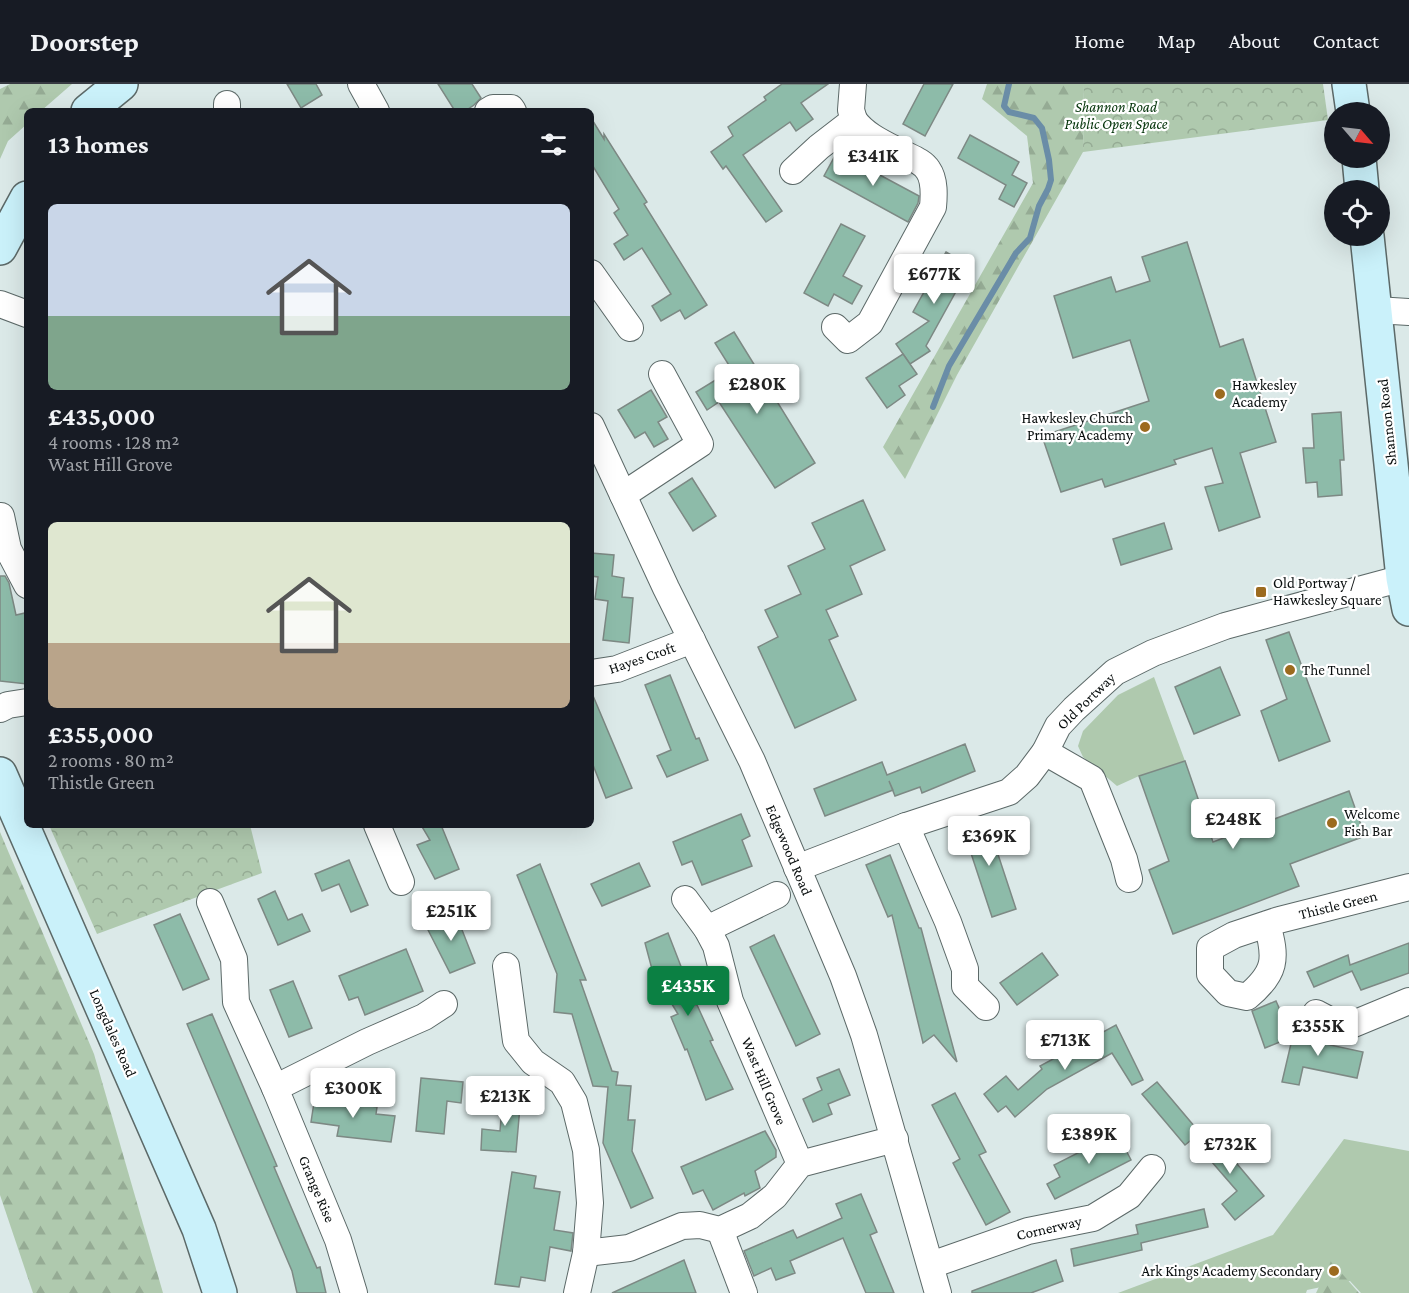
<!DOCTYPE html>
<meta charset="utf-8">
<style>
body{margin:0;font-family:"Crimson Pro",serif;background:#242831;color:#f1f3f6;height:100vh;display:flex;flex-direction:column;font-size:22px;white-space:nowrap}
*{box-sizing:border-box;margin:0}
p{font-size:20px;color:#9ea1a6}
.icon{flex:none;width:33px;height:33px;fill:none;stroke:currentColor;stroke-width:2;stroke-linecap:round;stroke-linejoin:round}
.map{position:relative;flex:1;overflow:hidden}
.drawer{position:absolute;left:24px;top:24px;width:570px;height:720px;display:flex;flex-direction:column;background:#171b24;border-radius:9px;box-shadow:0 6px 24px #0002}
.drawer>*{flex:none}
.needle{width:39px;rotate:118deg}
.controls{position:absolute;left:1324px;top:18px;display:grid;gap:12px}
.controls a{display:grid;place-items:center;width:66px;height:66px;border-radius:50%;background:#171b24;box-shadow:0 6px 24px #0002;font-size:30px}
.price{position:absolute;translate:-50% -51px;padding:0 14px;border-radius:6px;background:#fff;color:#222;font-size:20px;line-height:39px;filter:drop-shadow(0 2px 3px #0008)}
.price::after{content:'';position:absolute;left:50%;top:36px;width:18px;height:14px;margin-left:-9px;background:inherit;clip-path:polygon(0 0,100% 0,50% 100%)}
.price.on{background:#0b8043;color:#fff}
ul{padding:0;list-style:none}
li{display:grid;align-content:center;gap:12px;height:318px;padding:0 24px}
li span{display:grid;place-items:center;height:186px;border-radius:9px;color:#555}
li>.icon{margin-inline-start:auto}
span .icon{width:108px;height:108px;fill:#fffc;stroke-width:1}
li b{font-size:26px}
h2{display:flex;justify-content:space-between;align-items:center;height:72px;padding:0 24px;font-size:26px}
header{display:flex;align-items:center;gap:36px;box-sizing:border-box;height:84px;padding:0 30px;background:#171b24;border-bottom:2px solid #363941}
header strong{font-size:28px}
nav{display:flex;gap:33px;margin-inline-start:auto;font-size:21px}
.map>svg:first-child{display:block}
</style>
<header>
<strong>Doorstep</strong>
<nav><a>Home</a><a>Map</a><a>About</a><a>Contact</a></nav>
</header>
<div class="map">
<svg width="1409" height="1209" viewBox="0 0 1409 1209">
<defs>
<pattern id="forest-firs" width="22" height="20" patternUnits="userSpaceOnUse" patternTransform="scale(1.5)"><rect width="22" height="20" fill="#afc9ae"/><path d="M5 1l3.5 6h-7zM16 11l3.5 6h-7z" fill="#95ab94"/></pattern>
<pattern id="park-crowns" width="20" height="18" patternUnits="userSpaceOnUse" patternTransform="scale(1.5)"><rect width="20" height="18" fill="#afc9ae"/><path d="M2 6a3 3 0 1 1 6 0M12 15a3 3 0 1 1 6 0" fill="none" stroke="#95ab94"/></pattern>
</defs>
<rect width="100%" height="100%" fill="#dbe9e8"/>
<g fill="#afc9ae">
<path d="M1154,593L1185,677L1139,692L1117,702L1083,673L1078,662L1083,647L1118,611Z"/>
<path d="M1344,1055L1409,1067V1209H1361L1350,1197L1307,1206L1306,1209H1118L1273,1151Z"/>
</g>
<g fill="url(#forest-firs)">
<path d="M10,0H72L41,27H27V40L8,57L0,75V5Z"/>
<path d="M987,0H1084L1083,68L957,291L905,395L883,363L1033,99L1027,52L982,15Z"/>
<path d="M0,748L94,970L163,1209H33L0,1111Z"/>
<path d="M1331,1177L1359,1209H1316Z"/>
</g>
<g fill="url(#park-crowns)">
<path d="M1084,0H1323L1328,36L1083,68Z"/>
<path d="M49,741H250L262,789L97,850Z"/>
</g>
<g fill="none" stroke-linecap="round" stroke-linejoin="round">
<path stroke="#6a8da7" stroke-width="6" d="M933,323L949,282L1016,169L1030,154L1039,122L1048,105L1051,96L1049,76L1042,44L1034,34L1009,28L1004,22L1009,0"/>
</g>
<g fill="#8dbba9" stroke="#7d8984" stroke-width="1.5">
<path d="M287,0H316L322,11L301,24Z"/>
<path d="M438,0H472L481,14L474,21L465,27H455Z"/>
<path d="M782,0H828L801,19L813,35L796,47L790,38L743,71L782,127L766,138L726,82L723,85L711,68L733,52L728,43L766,16L764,13Z"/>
<path d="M924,0H953L925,52L903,40Z"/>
<path d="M591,34L604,55V50L647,118L644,120L707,221L685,235L680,226L661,237L652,222L671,210L642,164L624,176L614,160L628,151L614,129L619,125L591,79Z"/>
<path d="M970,51L1019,78L1012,91L1027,99L1014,123L999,115L1006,101L958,74Z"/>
<path d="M837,68L919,112L918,119L908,138L824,92Z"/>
<path d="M841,140L865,152L843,192L862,202L852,220L834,210L828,222L804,209Z"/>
<path d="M1187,158L1220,263L1243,255L1276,358L1240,369L1260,433L1219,447L1205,403L1223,399L1212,364L1174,376L1176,380L1105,403L1102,395L1061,408L1042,352L1149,317L1130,256L1073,274L1054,212L1111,193L1116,208L1150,197L1142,173Z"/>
<path d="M946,168L970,182L926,262L930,267L910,280L896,260L929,237L913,228Z"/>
<path d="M734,248L815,379L775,404L719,318L707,326L696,308L732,286L715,259Z"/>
<path d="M903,270L917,290L899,302L905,311L887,324L866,294Z"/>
<path d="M651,306L667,333L658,338L668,355L654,363L645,348L635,354L618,326Z"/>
<path d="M1341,328L1344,376H1340L1342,411L1318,413L1317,398L1306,399L1303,364H1314L1312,330Z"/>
<path d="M692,394L716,432L693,447L669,409Z"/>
<path d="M863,416L885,466L850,482L862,510L826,526L838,552L829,556L856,616L795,644L758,563L778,553L765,526L801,510L788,482L825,465L812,439Z"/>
<path d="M1164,439L1172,465L1121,481L1113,455Z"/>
<path d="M591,469L614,471L612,492L624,494L622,513L633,514L629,559L603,556L608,517L595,515L598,493L591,492Z"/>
<path d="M0,492H5L9,499L16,531L25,529L27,538V600L0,597Z"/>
<path d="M1289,548L1330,657L1279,677L1261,627L1287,615L1266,556Z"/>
<path d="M1220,583L1240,631L1194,650L1175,603Z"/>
<path d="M670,591L696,655L699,654L708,676L667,693L657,672L671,666L645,601Z"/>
<path d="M591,607L632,704L606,714L591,676Z"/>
<path d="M965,660L975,687L922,709L920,703L895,712L889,697L893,706L825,732L814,705L882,678L887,691Z"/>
<path d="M1185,677L1213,758L1349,707L1365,752L1290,780L1299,802L1173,850L1149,786L1169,777L1139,692Z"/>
<path d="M741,730L750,752L742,756L752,782L702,801L692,777L682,781L673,758Z"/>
<path d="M986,734L1016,825L992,833L962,742Z"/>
<path d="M421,741H441L459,785L435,795L417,761L430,756Z"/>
<path d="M890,771L919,844H921L957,978L934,951L923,959L892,831L888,833L866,781Z"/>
<path d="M349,776L368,821L351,828L339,800L322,807L315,790Z"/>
<path d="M639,779L650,802L602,822L591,800Z"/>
<path d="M540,780L586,896H580L612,987L618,988L616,1001L631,1002L628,1036H635L632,1067L653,1114L631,1124L603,1059L608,1003L593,1002L572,930L554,928L557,890L517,791Z"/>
<path d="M275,807L288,836L302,830L310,847L278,861L258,815Z"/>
<path d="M455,828L475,879L450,889L424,838Z"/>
<path d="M180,830L209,895L183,906L154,841Z"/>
<path d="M668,849L696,921H697L713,956L710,957L733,1005L706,1016L687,965L685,966L671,933L678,930L653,889L645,859Z"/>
<path d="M774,851L820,950L796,962L750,863Z"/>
<path d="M1409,859V889L1361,906L1352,887L1314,903L1307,888L1348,871L1350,881Z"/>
<path d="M406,865L423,907L365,931L358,913L349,916L339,892Z"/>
<path d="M1042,869L1058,891L1017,921L1000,899Z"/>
<path d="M293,897L312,944L289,953L270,906Z"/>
<path d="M1276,917L1292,953L1265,964L1252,927Z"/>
<path d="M212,930L277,1082L274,1083L317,1184L320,1183L326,1209H297L292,1187L187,940Z"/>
<path d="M1297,934L1303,935L1309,942L1307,956L1363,968L1357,994L1303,983L1299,1001L1282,998Z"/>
<path d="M1116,941L1143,996L1132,1001L1112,969L1047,1005L1015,1033L1006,1022L998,1028L984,1010L1006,992L1018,1006L1042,985L1040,982Z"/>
<path d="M839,985L850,1011L828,1020L832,1030L813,1038L803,1015L822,1006L817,994Z"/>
<path d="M421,994L463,998L461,1019L447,1017L444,1050L416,1047Z"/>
<path d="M1157,998L1200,1049L1185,1061L1142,1010Z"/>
<path d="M955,1009L986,1068L979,1071L1010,1128L986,1141L953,1079L960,1075L932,1021Z"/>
<path d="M503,1010L521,1011L516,1068L481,1066L482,1045L500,1047Z"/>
<path d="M315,1012L377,1023L376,1030L395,1032L391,1058L337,1052L339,1042L311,1038Z"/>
<path d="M1206,1043L1264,1112L1235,1136L1222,1120L1237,1107L1192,1055Z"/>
<path d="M765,1047L776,1066V1073L755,1087L760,1104L745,1112L744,1109L713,1126L703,1106L693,1110L681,1083Z"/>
<path d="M1117,1049L1131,1076L1055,1115L1047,1100L1060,1093L1054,1081Z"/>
<path d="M512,1088L536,1092L534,1104L560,1108L554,1146L573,1149L571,1167L550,1163L545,1197L521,1193L519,1203L495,1200Z"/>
<path d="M861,1110L877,1148L870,1151L894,1209H866L843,1154L790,1177L795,1189L776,1196L771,1184L754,1192L744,1167L793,1146L797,1154L842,1134L836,1120Z"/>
<path d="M1204,1125L1208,1143L1141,1159L1142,1166L1074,1182L1071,1165L1138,1150L1136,1141Z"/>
<path d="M684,1176L696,1209H612Z"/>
<path d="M1056,1176L1063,1197L1031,1209H972V1207Z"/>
</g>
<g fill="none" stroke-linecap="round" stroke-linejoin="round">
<g stroke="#5c6968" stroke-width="28">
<g id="street">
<path d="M361,0L376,27"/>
<path d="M227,27V20"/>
<path d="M488,27L493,24H511L513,27"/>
<path d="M793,87L819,63L854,36L851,26L853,0"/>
<path d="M591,189L630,244"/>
<path d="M0,220L27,230"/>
<path d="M1376,226L1409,228"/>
<path d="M835,243L848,256L870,239L933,123C934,112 935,96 928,86C923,78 912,74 904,70C887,61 865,52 854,36"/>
<path d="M591,342L666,504L752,677L843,892L864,951L938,1209"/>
<path d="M623,411L700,360L662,290"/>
<path d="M1,432L8,465L27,501"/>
<path d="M591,589L617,585L692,556"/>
<path d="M0,625L8,621L27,618"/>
<path d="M1045,668L1092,695L1124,775L1129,795"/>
<path d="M377,741L401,798"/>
<path d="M906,742L948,838L965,885V902L986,923"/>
<path d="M797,784L906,742L1009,708L1027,692L1045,668L1058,642L1074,625L1115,588L1153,569L1225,542L1403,494"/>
<path d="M685,815L707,845L716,862L730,917L800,1080"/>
<path d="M210,818L234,875L236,918L275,1004"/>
<path d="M1267,840C1277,875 1276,889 1247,913L1228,909L1210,890V864L1234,851L1279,836L1409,803"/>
<path d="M707,845L777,811"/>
<path d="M506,882L516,957L533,978L562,998L574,1018L586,1066L590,1119L586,1169L629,1164L682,1142L700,1141L720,1146L750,1132L775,1112L800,1080L895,1055"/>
<path d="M1316,929L1335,939L1351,941L1409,917"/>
<path d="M720,1146L744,1209"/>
<path d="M931,1181L1028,1147L1093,1134L1129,1112L1152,1084"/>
<path d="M354,1209L338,1156L275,1004L367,958L424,933L444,920"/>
<path d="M577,1209L586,1169"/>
</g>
</g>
<g stroke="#5c6968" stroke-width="36">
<g id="secondary">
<path d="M1349,0L1353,28"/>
<path d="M88,27L121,0"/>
<path d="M1359,74L1362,106"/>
<path d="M1367,152L1403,494L1409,525"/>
<path d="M0,164L27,114"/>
<path d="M0,690L199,1145L220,1209"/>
</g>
</g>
<use href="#street" stroke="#fff" stroke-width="26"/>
<use href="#secondary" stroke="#caf1fa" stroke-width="33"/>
</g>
<g fill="#9c6b1f" stroke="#fff" stroke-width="2">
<circle cx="1220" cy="310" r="6"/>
<circle cx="1145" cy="343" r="6"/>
<rect x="1255" y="502" width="12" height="12" rx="3"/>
<circle cx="1290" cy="586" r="6"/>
<circle cx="1332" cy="739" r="6"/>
<circle cx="1334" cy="1187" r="6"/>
</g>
<g text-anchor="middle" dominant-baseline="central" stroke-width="4.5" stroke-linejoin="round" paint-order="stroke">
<g font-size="15" font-style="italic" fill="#04340a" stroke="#fff">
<text x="1116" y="23">Shannon Road<tspan x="1116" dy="17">Public Open Space</tspan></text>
</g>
<g font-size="15" fill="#090e0e" stroke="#fff" text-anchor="start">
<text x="1232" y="301">Hawkesley<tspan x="1232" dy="17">Academy</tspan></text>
<text x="1133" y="334" text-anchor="end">Hawkesley Church<tspan x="1133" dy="17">Primary Academy</tspan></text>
<text x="1273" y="499">Old Portway /<tspan x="1273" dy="17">Hawkesley Square</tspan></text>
<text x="1302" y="586">The Tunnel</text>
<text x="1344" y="730">Welcome<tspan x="1344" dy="17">Fish Bar</tspan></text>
<text x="1322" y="1187" text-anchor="end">Ark Kings Academy Secondary</text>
</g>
<g font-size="15" fill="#090e0e" stroke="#fff">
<text transform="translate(1387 338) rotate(-96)">Shannon Road</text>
<text transform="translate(642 574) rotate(-19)">Hayes Croft</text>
<text transform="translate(1086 617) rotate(-44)">Old Portway</text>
<text transform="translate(789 766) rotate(67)">Edgewood Road</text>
<text transform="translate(1338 821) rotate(-14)">Thistle Green</text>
<text transform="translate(113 949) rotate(66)">Longdales Road</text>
<text transform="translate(764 997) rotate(67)">Wast Hill Grove</text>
<text transform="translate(317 1105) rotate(67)">Grange Rise</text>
<text transform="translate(1049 1144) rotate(-13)">Cornerway</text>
</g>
</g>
</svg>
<div class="controls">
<a><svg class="needle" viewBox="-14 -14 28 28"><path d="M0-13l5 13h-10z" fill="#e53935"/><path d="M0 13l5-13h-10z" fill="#9ea1a6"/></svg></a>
<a><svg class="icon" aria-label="locate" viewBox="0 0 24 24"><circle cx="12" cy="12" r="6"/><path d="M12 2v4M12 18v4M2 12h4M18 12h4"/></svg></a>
</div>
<b class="price" style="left:873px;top:103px">£341K</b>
<b class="price" style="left:934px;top:221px">£677K</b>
<b class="price" style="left:757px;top:331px">£280K</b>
<b class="price" style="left:1233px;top:766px">£248K</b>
<b class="price" style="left:989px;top:783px">£369K</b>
<b class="price" style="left:451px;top:858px">£251K</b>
<b class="price on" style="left:688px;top:933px">£435K</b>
<b class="price" style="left:1318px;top:973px">£355K</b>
<b class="price" style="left:1065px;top:987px">£713K</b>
<b class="price" style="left:353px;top:1035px">£300K</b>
<b class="price" style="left:505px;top:1043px">£213K</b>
<b class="price" style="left:1089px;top:1081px">£389K</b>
<b class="price" style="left:1230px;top:1091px">£732K</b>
<section class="drawer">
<h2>13 homes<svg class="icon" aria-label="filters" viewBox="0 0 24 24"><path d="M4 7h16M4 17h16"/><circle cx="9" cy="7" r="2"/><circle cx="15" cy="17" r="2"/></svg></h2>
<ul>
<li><span style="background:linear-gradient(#c9d6e8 60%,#7fa58c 0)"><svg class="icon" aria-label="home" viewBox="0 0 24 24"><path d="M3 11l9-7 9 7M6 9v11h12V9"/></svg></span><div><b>£435,000</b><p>4 rooms · 128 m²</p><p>Wast Hill Grove</p></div></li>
<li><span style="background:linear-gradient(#dfe7d0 65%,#b9a48a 0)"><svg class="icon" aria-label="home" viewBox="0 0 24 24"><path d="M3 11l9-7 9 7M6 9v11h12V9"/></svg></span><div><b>£355,000</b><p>2 rooms · 80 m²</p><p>Thistle Green</p></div></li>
</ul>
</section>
</div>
